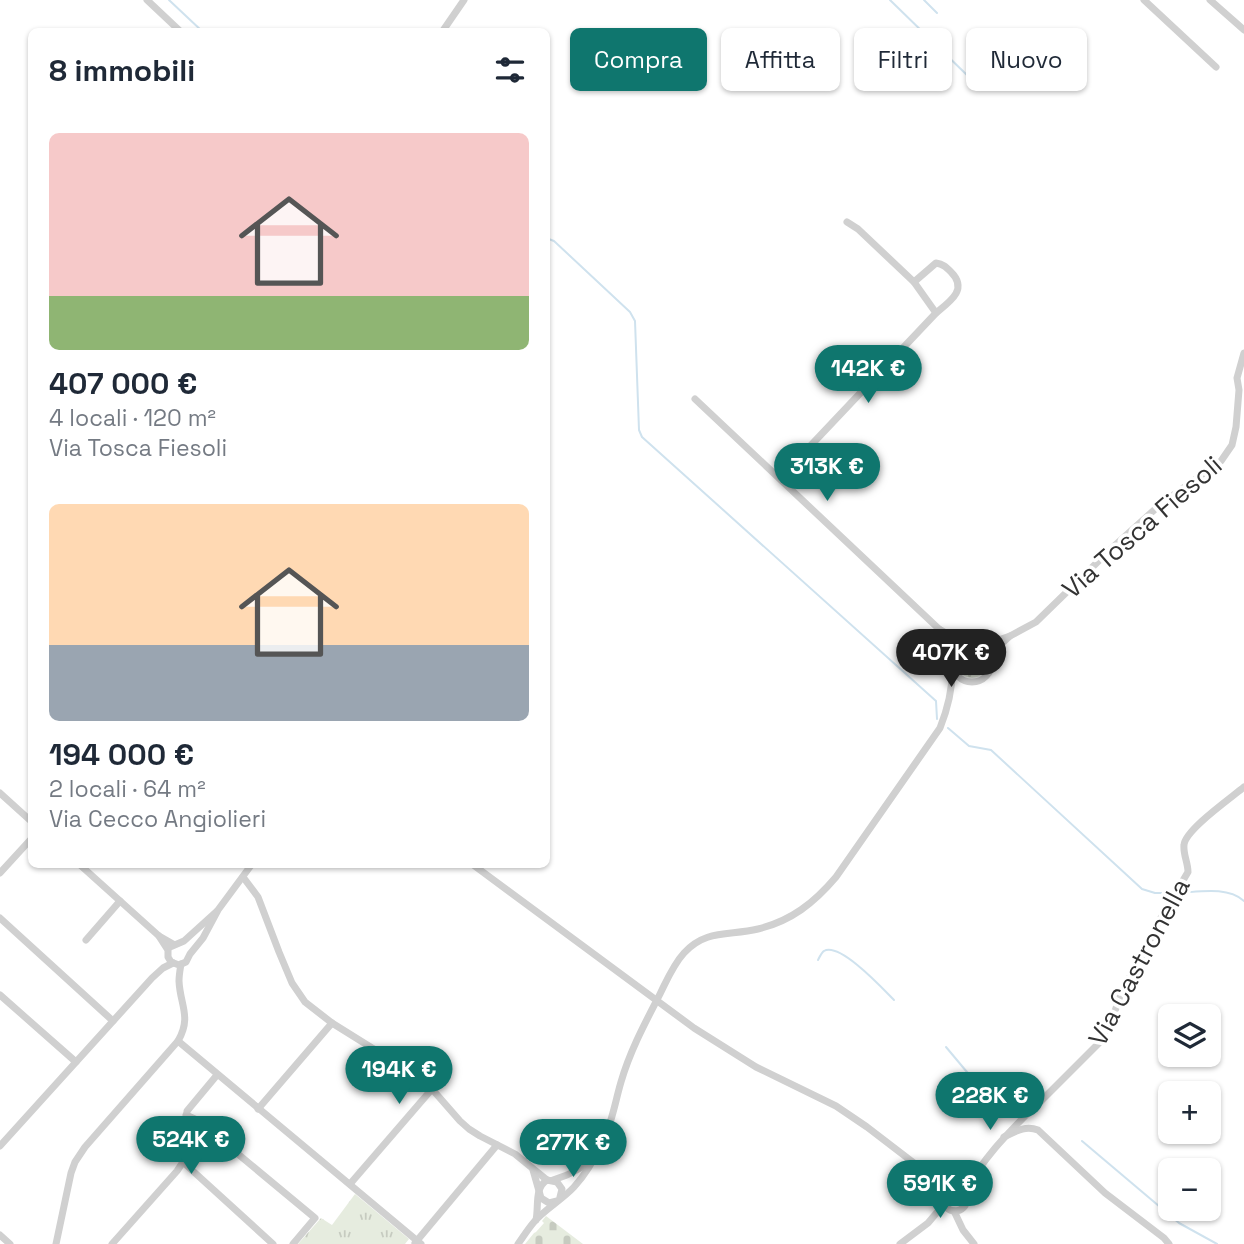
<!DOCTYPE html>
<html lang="it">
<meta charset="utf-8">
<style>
body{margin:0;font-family:"Space Grotesk",sans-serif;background:#f2f2f3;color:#1f2937;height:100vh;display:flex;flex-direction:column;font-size:26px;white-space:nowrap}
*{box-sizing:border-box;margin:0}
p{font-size:23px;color:#747a83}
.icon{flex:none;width:38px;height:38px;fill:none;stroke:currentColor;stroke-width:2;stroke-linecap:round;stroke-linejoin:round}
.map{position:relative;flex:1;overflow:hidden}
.side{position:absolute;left:28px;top:28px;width:522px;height:840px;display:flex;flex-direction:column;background:#fff;border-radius:10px;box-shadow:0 2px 5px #0004}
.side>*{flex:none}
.top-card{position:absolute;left:570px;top:28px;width:567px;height:63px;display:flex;gap:14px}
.controls{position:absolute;left:1158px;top:1004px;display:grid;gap:14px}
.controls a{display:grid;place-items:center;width:63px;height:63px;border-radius:10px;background:#fff;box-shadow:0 2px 5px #0004;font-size:35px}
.price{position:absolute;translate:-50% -60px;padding:0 16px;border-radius:24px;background:#0f766e;color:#fff;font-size:23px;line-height:46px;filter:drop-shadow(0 2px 4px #0008)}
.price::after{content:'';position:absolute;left:50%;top:42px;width:21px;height:16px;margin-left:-10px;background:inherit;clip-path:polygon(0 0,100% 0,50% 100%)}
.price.active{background:#222;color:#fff}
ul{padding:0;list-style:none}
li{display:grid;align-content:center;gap:14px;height:371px;padding:0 21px}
li span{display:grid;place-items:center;height:217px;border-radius:10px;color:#555}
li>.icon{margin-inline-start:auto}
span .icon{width:126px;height:126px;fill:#fffc;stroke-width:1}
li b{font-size:30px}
h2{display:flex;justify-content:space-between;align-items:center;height:84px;padding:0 21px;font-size:30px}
.tag{padding:0 24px;border-radius:10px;background:#fff;box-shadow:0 2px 5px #0004;font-size:24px;line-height:63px}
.tag.active{background:#0f766e;color:#fff}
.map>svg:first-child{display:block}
</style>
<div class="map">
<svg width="1244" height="1244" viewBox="0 0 1244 1244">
<defs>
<pattern id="grass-dots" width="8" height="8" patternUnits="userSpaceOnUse" patternTransform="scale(1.75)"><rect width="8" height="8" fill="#e6ecdf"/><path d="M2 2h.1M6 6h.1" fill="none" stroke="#c6cbc0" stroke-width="1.8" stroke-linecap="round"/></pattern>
<pattern id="cemetery-stones" width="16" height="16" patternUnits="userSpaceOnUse" patternTransform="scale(1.75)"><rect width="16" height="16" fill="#e6ecdf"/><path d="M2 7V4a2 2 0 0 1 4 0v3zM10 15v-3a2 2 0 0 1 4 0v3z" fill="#c6cbc0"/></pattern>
<pattern id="park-tufts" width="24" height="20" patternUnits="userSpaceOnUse" patternTransform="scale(1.75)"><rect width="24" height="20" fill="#e6ecdf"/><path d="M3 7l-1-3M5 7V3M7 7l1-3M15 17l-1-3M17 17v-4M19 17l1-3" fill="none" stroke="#c6cbc0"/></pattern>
</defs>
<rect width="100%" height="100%" fill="#fff"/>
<circle fill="url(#grass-dots)" cx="972" cy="663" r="15"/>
<path fill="url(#cemetery-stones)" d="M546,1216L583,1244H525L534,1233L536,1232L544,1223L542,1221Z"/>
<path fill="url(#park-tufts)" d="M355,1194L409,1239L405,1244H298L321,1218L332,1225Z"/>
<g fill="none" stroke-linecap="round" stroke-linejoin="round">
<g stroke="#cfe2ee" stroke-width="2">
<path d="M169,0L203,32"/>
<path d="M890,0L970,78"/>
<path d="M924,0L937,13"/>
<path d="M546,238L554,241L630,312L635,321L639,430L642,437L936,701L937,719"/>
<path d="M948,728L969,746L991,750L1142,889L1155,893H1172"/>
<path d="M1178,893C1199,892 1227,886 1244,901"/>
<path d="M818,960C819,958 822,952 824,951C840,942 883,989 894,1000"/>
<path d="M946,1047L1003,1115"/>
<path d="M1082,1141L1179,1223L1217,1244"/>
</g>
<g stroke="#d0d0d0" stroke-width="7">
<path d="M147,0L181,32"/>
<path d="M1144,0L1216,67"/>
<path d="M1210,0L1244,30"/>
<path d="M442,32L464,0"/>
<path d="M847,222L858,229L914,282L936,313"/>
<path d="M695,399L939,629"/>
<path d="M780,478L936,313C951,301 968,289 951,272C946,267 943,264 936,263L914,282"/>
<path d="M1010,636L1036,622L1113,547L1162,503L1221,461L1232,445L1236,427L1239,390L1237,378L1244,353"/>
<circle cx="972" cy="662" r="20"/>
<path d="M979,642L990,643L1010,636L998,647L993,660"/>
<path d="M951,656L950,646L939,629L956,639L967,642"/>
<path d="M0,793L32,822"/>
<path d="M79,864L159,936L173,944"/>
<path d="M472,864L694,1028L756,1067L836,1106L867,1127L927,1173L943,1188L944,1194"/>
<path d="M0,873L32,838"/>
<path d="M243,877L258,897L279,952L292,983L305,1002L332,1023L425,1081L460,1121L469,1129L480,1136L515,1154L547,1180L557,1182L562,1189L560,1197"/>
<path d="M0,918L113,1021"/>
<path d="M159,936L168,950V957L171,962L179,965L186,962L190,954L203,938L218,910L252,864"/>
<path d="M86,940L120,901"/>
<path d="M170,947L184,941L216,912"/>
<path d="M0,995L76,1062"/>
<path d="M178,1041L421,1244"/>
<path d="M1041,1101L1099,1043L1112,1020L1121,993L1145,950L1159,921L1188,872C1188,863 1183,854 1184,845C1185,830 1231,798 1244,787"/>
<path d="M258,1109L332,1023"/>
<path d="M186,1115L197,1120L315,1218L293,1244"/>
<path d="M1004,1137C1016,1131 1026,1125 1038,1130L1105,1193L1164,1238L1169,1244"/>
<path d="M0,1146L152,978L163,968L173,963"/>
<path d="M183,1162L273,1244"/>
<path d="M533,1170L541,1198L549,1203L557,1201"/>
<path d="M553,1180L567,1175L590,1163"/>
<path d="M350,1184L432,1089"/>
<circle cx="955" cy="1199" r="12"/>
<path d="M965,1193C981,1160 1007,1134 1032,1109"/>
<path d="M954,1211L963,1230L974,1244"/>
<path d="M536,1220C539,1206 534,1188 547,1180"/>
<path d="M0,1235L10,1244"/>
<path d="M415,1243L497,1145"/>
<path d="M56,1244L71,1173L75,1162L85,1147L178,1041C192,1017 180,1005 179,981C179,975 180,970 181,964"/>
<path d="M112,1244L177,1171L183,1162L186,1150L187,1111L217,1075"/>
<path d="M518,1244C523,1237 528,1229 534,1222C545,1209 562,1200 574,1187C585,1175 595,1158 602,1143C612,1124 615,1102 621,1082C630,1051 645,1023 660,994C667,980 673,965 684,953C706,929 729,936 758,929C791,921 814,903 836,877L940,728C948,708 953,688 952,667"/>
<path d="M900,1244L928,1223L944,1204"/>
</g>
</g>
<g text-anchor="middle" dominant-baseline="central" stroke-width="7" stroke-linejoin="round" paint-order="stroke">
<g font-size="26" fill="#333" stroke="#fff">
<text transform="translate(1142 527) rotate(-41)">Via Tosca Fiesoli</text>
<text transform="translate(1139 962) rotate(-62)">Via Castronella</text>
</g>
</g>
</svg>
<div class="controls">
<a><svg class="icon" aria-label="layers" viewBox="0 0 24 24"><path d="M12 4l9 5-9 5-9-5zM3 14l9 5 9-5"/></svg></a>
<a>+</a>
<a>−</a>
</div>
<b class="price" style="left:868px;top:405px">142K €</b>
<b class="price" style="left:827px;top:503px">313K €</b>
<b class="price active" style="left:951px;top:689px">407K €</b>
<b class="price" style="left:399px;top:1106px">194K €</b>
<b class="price" style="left:990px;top:1132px">228K €</b>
<b class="price" style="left:191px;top:1176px">524K €</b>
<b class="price" style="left:573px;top:1179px">277K €</b>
<b class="price" style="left:940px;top:1220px">591K €</b>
<div class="top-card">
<a class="tag active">Compra</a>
<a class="tag">Affitta</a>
<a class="tag">Filtri</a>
<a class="tag">Nuovo</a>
</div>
<section class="side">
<h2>8 immobili<svg class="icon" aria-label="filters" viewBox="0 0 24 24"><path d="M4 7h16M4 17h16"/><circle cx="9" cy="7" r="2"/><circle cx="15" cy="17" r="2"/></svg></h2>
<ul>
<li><span style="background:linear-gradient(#f6c9c9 75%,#8fb573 0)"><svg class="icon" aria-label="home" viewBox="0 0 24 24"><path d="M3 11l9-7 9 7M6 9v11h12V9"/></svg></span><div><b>407 000 €</b><p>4 locali · 120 m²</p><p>Via Tosca Fiesoli</p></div></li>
<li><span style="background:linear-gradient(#ffd9b3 65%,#9aa5b1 0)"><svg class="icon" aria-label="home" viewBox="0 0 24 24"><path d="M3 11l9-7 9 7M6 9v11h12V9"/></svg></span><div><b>194 000 €</b><p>2 locali · 64 m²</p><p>Via Cecco Angiolieri</p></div></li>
</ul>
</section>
</div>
